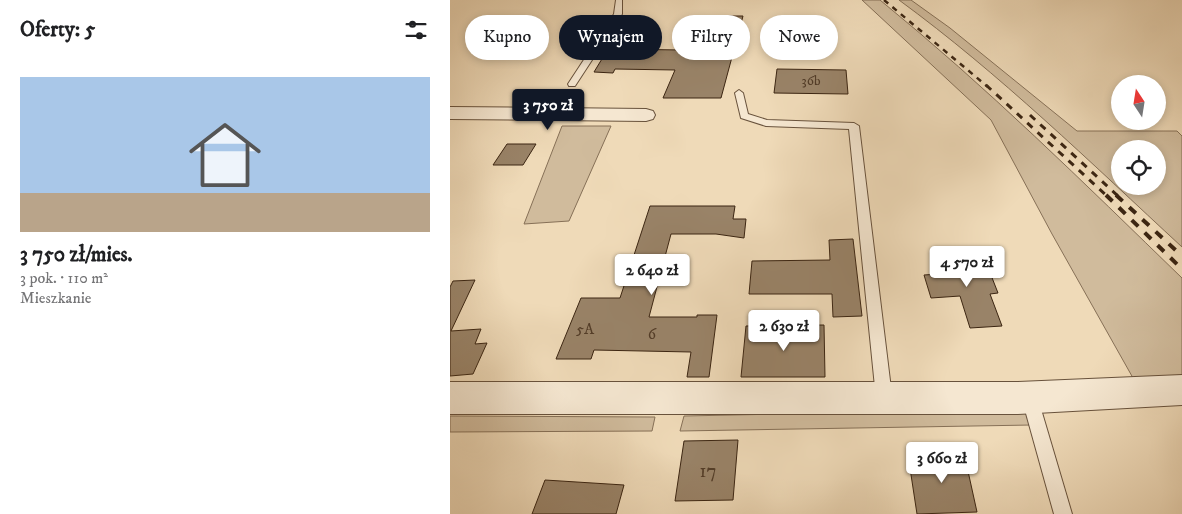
<!DOCTYPE html>
<html lang="pl">
<meta charset="utf-8">
<style>
body{margin:0;font-family:"IM FELL DW Pica",serif;background:#f6f6f6;color:#202124;height:100vh;display:flex;flex-direction:column;font-size:19px;white-space:nowrap}
*{box-sizing:border-box;margin:0}
p{font-size:16px;color:#757577}
.icon{flex:none;width:28px;height:28px;fill:none;stroke:currentColor;stroke-width:2;stroke-linecap:round;stroke-linejoin:round}
.map{position:relative;flex:1;overflow:hidden}
.sheet{display:flex;flex-direction:column;background:#fff;width:450px}
.sheet>*{flex:none}
.banner{position:absolute;left:15px;top:15px;width:475px;height:45px;display:flex;gap:10px}
.needle{width:32px;rotate:348deg}
.fabs{position:absolute;left:661px;top:75px;display:grid;gap:10px}
.fabs a{display:grid;place-items:center;width:55px;height:55px;border-radius:50%;background:#fff;box-shadow:0 2px 8px #0003;font-size:25px}
.price{position:absolute;translate:-50% -42px;padding:0 11px;border-radius:5px;background:#fff;color:#222;font-size:16px;line-height:32px;filter:drop-shadow(0 1px 2px #0008)}
.price::after{content:'';position:absolute;left:50%;top:30px;width:15px;height:11px;margin-left:-8px;background:inherit;clip-path:polygon(0 0,100% 0,50% 100%)}
.price.selected{background:#111827;color:#fff}
ul{padding:0;list-style:none}
li{display:grid;align-content:center;gap:10px;height:265px;padding:0 20px}
li+li{border-top:1px solid #e0e0e0}
li span{display:grid;place-items:center;height:155px;border-radius:0px;color:#555}
li>.icon{margin-inline-start:auto}
span .icon{width:90px;height:90px;fill:#fffc;stroke-width:1}
li b{font-size:21px}
h2{display:flex;justify-content:space-between;align-items:center;height:60px;padding:0 20px;font-size:21px}
.chip{padding:0 18px;border-radius:22px;background:#fff;box-shadow:0 2px 8px #0003;font-size:18px;line-height:45px}
.chip.selected{background:#111827;color:#fff}
main{display:flex;flex:1;min-height:0}
.map>svg:first-child{display:block}
</style>
<main>
<section class="sheet">
<h2>Oferty: 5<svg class="icon" aria-label="filters" viewBox="0 0 24 24"><path d="M4 7h16M4 17h16"/><circle cx="9" cy="7" r="2"/><circle cx="15" cy="17" r="2"/></svg></h2>
<ul>
<li><span style="background:linear-gradient(#a9c7e8 75%,#b9a48a 0)"><svg class="icon" aria-label="home" viewBox="0 0 24 24"><path d="M3 11l9-7 9 7M6 9v11h12V9"/></svg></span><div><b>3 750 zł/mies.</b><p>3 pok. · 110 m²</p><p>Mieszkanie</p></div></li>
</ul>
</section>
<div class="map">
<svg width="732" height="514" viewBox="0 0 732 514">
<rect width="100%" height="100%" fill="#efdab8"/>
<filter id="stains"><feTurbulence type="fractalNoise" baseFrequency=".004" numOctaves="4"/><feColorMatrix values="0 0 0 0 .2 0 0 0 0 .09 0 0 0 0 .02 0 0 0 .5 -.17"/></filter>
<radialGradient id="worn" r=".72"><stop offset=".6" stop-color="#630" stop-opacity="0"/><stop offset="1" stop-color="#630" stop-opacity=".3"/></radialGradient>
<g fill="#d0bb9c" stroke="#867057" fill-rule="evenodd">
<path d="M412,0H430C537,87 634,183 732,278V376L683,378L602,234L541,120Z"/>
<path d="M449,0H461L500,28L627,131H727L732,136V247C640,162 550,74 449,0ZM670,149H708V186H670Z"/>
<path d="M112,126H161L119,221L74,224Z"/>
<path d="M577,409L582,425L230,431L234,416Z"/>
<path d="M0,416L205,417L202,431L0,432Z"/>
</g>
<g fill="#998368" stroke="#3b2512">
<path d="M247,16H293L271,98H213L225,70L165,69L163,73L144,72L158,49L233,50Z"/>
<path d="M327,69L396,70L398,94L324,93Z"/>
<path d="M57,144H86L73,165H43Z"/>
<path d="M200,206H285L283,219H296L294,238L266,234H221L199,317H247V315H267L259,377H237L241,352L144,350L141,359H106L131,298H170Z"/>
<path d="M403,239L412,316L383,317L382,294H299L302,261L380,260L379,240Z"/>
<path d="M520,247L529,271L539,270L548,293L540,294L552,326L520,328L510,296L481,298L474,275L503,273L495,249Z"/>
<path d="M25,280L1,331L31,329L25,344L37,343L23,374L0,376V287L3,281Z"/>
<path d="M374,325L375,377H291L296,326Z"/>
<path d="M288,440L283,500L225,501L234,441Z"/>
<path d="M514,453L527,512L467,514L458,455Z"/>
<path d="M95,480L174,485L166,514H82Z"/>
</g>
<g fill="none" stroke-linecap="round" stroke-linejoin="round">
<g stroke="#68523c" stroke-width="2">
<g id="lane">
<path d="M166,0H172V14L125,86H119L118,84L164,14Z"/>
<path d="M289,90L293,93L298,114L317,120L404,123L409,126L442,397L440,403L434,405L428,403L426,397L399,129L316,126L291,118L285,93Z"/>
<path d="M580,391L586,393L588,399L622,514H604L572,399L574,393Z"/>
</g>
</g>
<g stroke="#68523c" stroke-width="2">
<g id="street">
<path d="M0,107L196,109L203,111L205,115L203,119L196,121L0,119Z"/>
<path d="M732,375V405L568,414H0V382H568Z"/>
</g>
</g>
<use href="#lane" fill="#f5e7d1" fill-rule="evenodd"/>
<use href="#street" fill="#f5e7d1" fill-rule="evenodd"/>
<path stroke="#3b2512" stroke-width="2.5" stroke-dasharray="5.5 5.5" stroke-linecap="butt" d="M434,0L538,87"/>
<g stroke="#3b2512" stroke-width="3" stroke-dasharray="7 7" stroke-linecap="butt">
<path d="M536,85L657,196"/>
<path d="M580,115L668,196"/>
</g>
<g stroke="#3b2512" stroke-width="4" stroke-dasharray="9 9" stroke-linecap="butt">
<path d="M656,195L732,269"/>
<path d="M666,195L732,256"/>
</g>
</g>
<g text-anchor="middle" dominant-baseline="central" stroke-width="5" stroke-linejoin="round" paint-order="stroke">
<g font-size="14" fill="#523c28">
<text x="361" y="81">36b</text>
</g>
<g font-size="16" fill="#523c28">
<text x="135" y="329">5A</text>
<text x="202" y="334">6</text>
</g>
<g font-size="19" fill="#523c28">
<text x="258" y="471">17</text>
</g>
</g>
<rect width="100%" height="100%" filter="url(#stains)"/>
<rect width="100%" height="100%" fill="url(#worn)"/>
</svg>
<div class="fabs">
<a><svg class="needle" viewBox="-14 -14 28 28"><path d="M0-13l5 13h-10z" fill="#e53935"/><path d="M0 13l5-13h-10z" fill="#757577"/></svg></a>
<a><svg class="icon" aria-label="locate" viewBox="0 0 24 24"><circle cx="12" cy="12" r="6"/><path d="M12 2v4M12 18v4M2 12h4M18 12h4"/></svg></a>
</div>
<b class="price selected" style="left:98px;top:131px">3 750 zł</b>
<b class="price" style="left:517px;top:288px">4 570 zł</b>
<b class="price" style="left:202px;top:296px">2 640 zł</b>
<b class="price" style="left:334px;top:352px">2 630 zł</b>
<b class="price" style="left:492px;top:484px">3 660 zł</b>
<div class="banner">
<a class="chip">Kupno</a>
<a class="chip selected">Wynajem</a>
<a class="chip">Filtry</a>
<a class="chip">Nowe</a>
</div>
</div>
</main>
